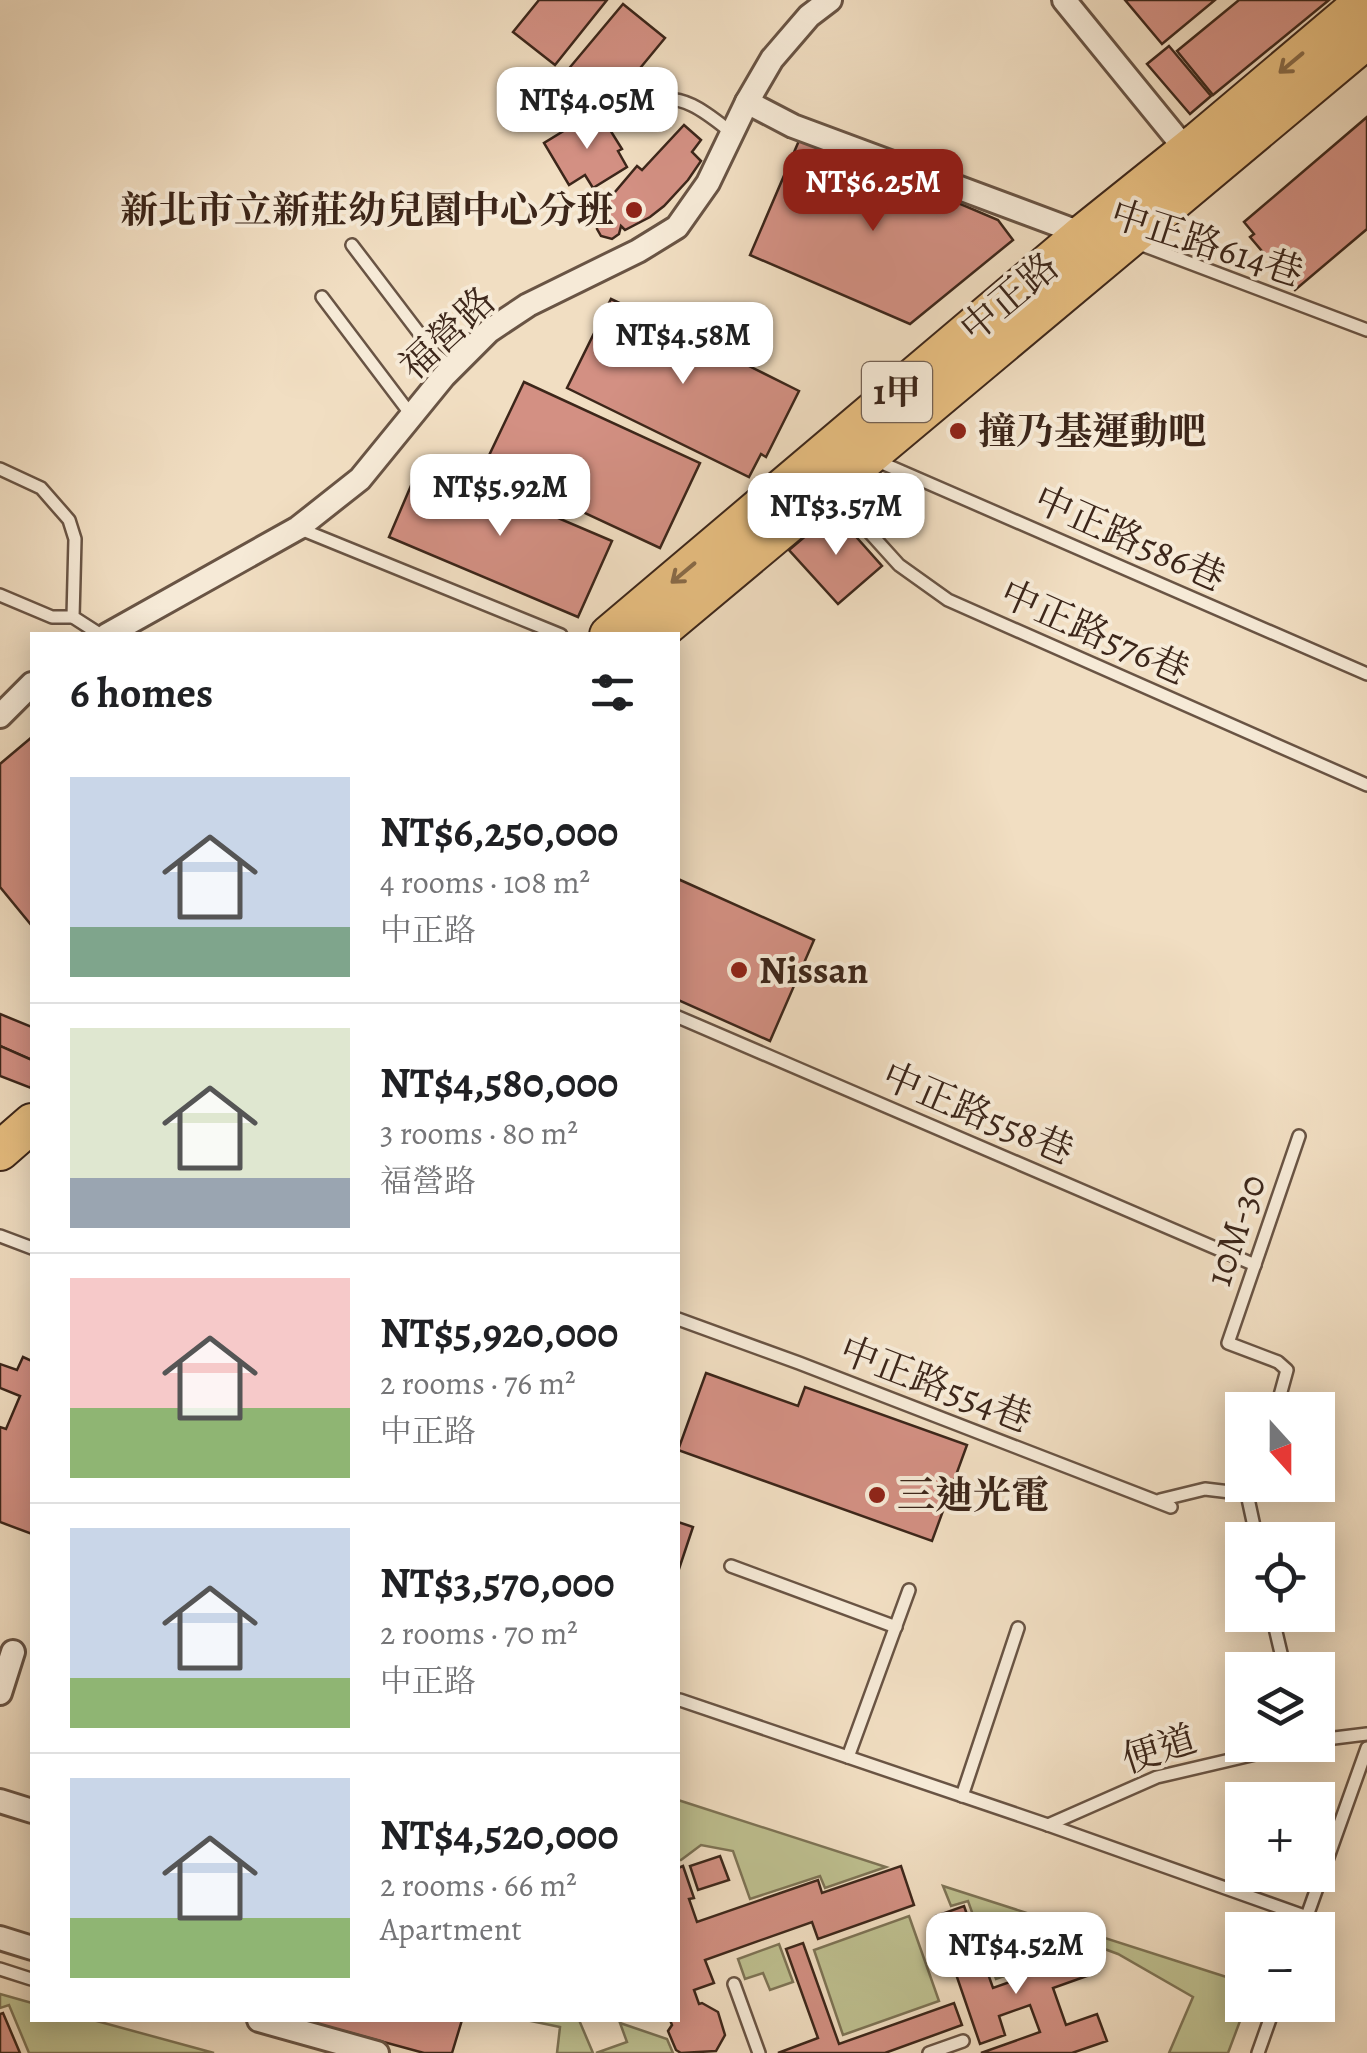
<!DOCTYPE html>
<meta charset="utf-8">
<style>
body{margin:0;font-family:Alegreya,"Noto Serif TC",serif;background:#f6f6f6;color:#202124;height:100vh;display:flex;flex-direction:column;font-size:38px;white-space:nowrap}
*{box-sizing:border-box;margin:0}
p{font-size:32px;color:#757577}
.icon{flex:none;width:55px;height:55px;fill:none;stroke:currentColor;stroke-width:2;stroke-linecap:round;stroke-linejoin:round}
.map{position:relative;flex:1;overflow:hidden}
.details{position:absolute;left:30px;top:632px;width:650px;height:1390px;display:flex;flex-direction:column;background:#fff;border-radius:0px;box-shadow:0 5px 25px #0003}
.details>*{flex:none}
.needle{width:65px;rotate:159deg}
.tools{position:absolute;left:1225px;top:1392px;display:grid;gap:20px}
.tools a{display:grid;place-items:center;width:110px;height:110px;border-radius:0px;background:#fff;box-shadow:0 5px 25px #0003;font-size:50px}
.price{position:absolute;translate:-50% -85px;padding:0 22px;border-radius:20px;background:#fff;color:#222;font-size:32px;line-height:65px;filter:drop-shadow(0 2px 5px #0008)}
.price::after{content:'';position:absolute;left:50%;top:60px;width:30px;height:22px;margin-left:-15px;background:inherit;clip-path:polygon(0 0,100% 0,50% 100%)}
.price.selected{background:#8f2418;color:#fff}
ul{padding:0;list-style:none}
li{display:flex;align-items:center;gap:30px;height:250px;padding:0 40px}
li+li{border-top:2px solid #e0e0e0}
li span{display:grid;place-items:center;flex:none;width:280px;height:200px;border-radius:0px;color:#555}
li>.icon{margin-inline-start:auto}
span .icon{width:120px;height:120px;fill:#fffc;stroke-width:1}
li b{font-size:42px}
h2{display:flex;justify-content:space-between;align-items:center;height:120px;padding:0 40px;font-size:42px}
.map>svg:first-child{display:block}
</style>
<div class="map">
<svg width="1367" height="2053" viewBox="0 0 1367 2053">
<rect width="100%" height="100%" fill="#f1dec2"/>
<filter id="stains"><feTurbulence type="fractalNoise" baseFrequency=".002" numOctaves="4"/><feColorMatrix values="0 0 0 0 .2 0 0 0 0 .09 0 0 0 0 .02 0 0 0 .5 -.17"/></filter>
<radialGradient id="worn" r=".72"><stop offset=".6" stop-color="#630" stop-opacity="0"/><stop offset="1" stop-color="#630" stop-opacity=".3"/></radialGradient>
<g fill="#bec090" stroke="#7d7355" stroke-width="2.5">
<path d="M678,1800L886,1867L825,1888L820,1876L750,1899L733,1851L701,1845L681,1860H678Z"/>
<path d="M943,1886L1242,1982V2005H1246L1228,2053H1169L1193,1997L1118,1954L1048,1928L1058,1961L1036,1968L1020,1920L994,1914L1013,1973L996,1979L968,1901L951,1906Z"/>
<path d="M909,1916L939,2001L843,2035L814,1950Z"/>
<path d="M779,1944L793,1982L770,1990L763,1973L745,1979L738,1959Z"/>
<path d="M0,1994L32,2003V2020H93L214,2053H29L9,2005L0,2008Z"/>
<path d="M526,2020H579L593,2053H557L560,2027Z"/>
<path d="M620,2023L667,2039L673,2053H596L627,2042Z"/>
</g>
<g fill="#d39083" stroke="#3c261a" stroke-width="2.5">
<path d="M539,0H607L555,65L513,32Z"/>
<path d="M1125,0H1215L1162,44Z"/>
<path d="M1239,0H1329L1213,95L1177,51Z"/>
<path d="M623,4L665,38L608,107L566,72Z"/>
<path d="M1169,46L1211,96L1190,114L1147,64Z"/>
<path d="M593,113L602,128L607,125L622,149L618,151L627,167L593,188L585,175L569,185L544,143Z"/>
<path d="M1367,117V229L1295,290L1250,237L1254,234L1244,222Z"/>
<path d="M684,125L701,140L692,152L701,161L688,180L664,206L650,217L625,230L621,226L619,234L612,239L601,236L597,229V222L593,218L637,166L642,170Z"/>
<path d="M801,136L998,220L1013,240L910,324L750,255Z"/>
<path d="M611,299L636,311L637,304L750,359L747,365L799,391L766,457L761,454L749,477L567,388Z"/>
<path d="M524,382L700,463L660,548L484,466Z"/>
<path d="M422,460L612,541L578,617L389,537Z"/>
<path d="M834,512L882,566L838,604L789,550Z"/>
<path d="M32,737V926L0,887V764Z"/>
<path d="M678,879L814,940L770,1041L678,1000Z"/>
<path d="M0,1014L32,1027V1060L0,1046Z"/>
<path d="M0,1046L32,1060L31,1088L0,1076Z"/>
<path d="M23,1357L32,1361V1534L0,1522V1427L6,1429L20,1396L0,1388V1364L17,1370Z"/>
<path d="M706,1373L798,1406L805,1387L967,1445L932,1541L678,1450Z"/>
<path d="M678,1522L693,1527L678,1572Z"/>
<path d="M720,1856L729,1880L698,1890L690,1866Z"/>
<path d="M683,1866L694,1898L689,1899L697,1922L818,1880L822,1893L901,1866L914,1905L818,1939L812,1922L705,1960L714,1983L694,1990L699,2004L702,2003L718,2012L725,2035L716,2051L681,2053L676,2050L668,2031L672,2025L670,2020H678V1868Z"/>
<path d="M964,1906L993,1988L1081,1957L1087,1976L1053,1988L1066,2025L1097,2014L1107,2041L1072,2053H981L1040,2032L1030,2005L999,2016L1005,2035L980,2044L936,1916Z"/>
<path d="M803,1943L839,2044L954,2003L962,2025L885,2053H778L818,2038L786,1949Z"/>
<path d="M3,2013L20,2053H0V2014Z"/>
<path d="M315,2020H462L452,2053H424L314,2023Z"/>
</g>
<g fill="none" stroke-linecap="round" stroke-linejoin="round">
<g stroke="#695444" stroke-width="16">
<g id="service">
<path d="M562,82L598,108L617,115C629,111 641,104 654,101C684,92 710,116 732,133"/>
<path d="M1137,243L1367,330"/>
<path d="M352,245L435,354L452,368"/>
<path d="M322,297L412,416"/>
<path d="M876,456L882,463L1367,674"/>
<path d="M0,469L41,488L69,520L75,539L73,617L101,635"/>
<path d="M833,492L899,565L948,600L1367,785"/>
<path d="M298,528L561,635"/>
<path d="M0,595L52,617H73"/>
<path d="M678,1017L1255,1265"/>
<path d="M0,1236L32,1248"/>
<path d="M678,1319L799,1363L1171,1507"/>
<path d="M1276,1410L1287,1370L1278,1362L1228,1343L1299,1136"/>
<path d="M1250,1485L1247,1494L1257,1540"/>
<path d="M1160,1500L1205,1489L1247,1494"/>
<path d="M731,1566L896,1627"/>
<path d="M1272,1615L1285,1670"/>
<path d="M680,1700L1048,1825L1307,1917"/>
<path d="M1318,1740L1367,1734"/>
<path d="M848,1757L909,1590"/>
<path d="M962,1796L1018,1628"/>
<path d="M1048,1825L1157,1777L1294,1745"/>
<path d="M1302,1930L1367,1748"/>
<path d="M0,1969L31,1979"/>
<path d="M734,1984L759,2053"/>
<path d="M929,2053L963,2041"/>
<path d="M1258,2053L1275,2005"/>
</g>
</g>
<g stroke="#695444" stroke-width="28">
<g id="minor">
<path d="M1064,0L1192,157"/>
<path d="M747,102L793,126L1083,234"/>
<path d="M107,635L298,528L360,479L444,376L489,331L528,305L638,251L677,227L708,183L747,102L772,59L809,16L830,0"/>
<path d="M0,716L32,684"/>
<path d="M0,1693L13,1652"/>
<path d="M0,1801L32,1811"/>
<path d="M0,1938L32,1948"/>
<path d="M259,2020L377,2053"/>
</g>
</g>
<g stroke="#3c261a" stroke-width="42">
<g id="primary">
<path d="M609,635L1083,234L1199,141L1366,0"/>
<path d="M655,635L1367,39"/>
<path d="M0,1151L32,1123"/>
</g>
</g>
<use href="#service" stroke="#f6ead7" stroke-width="11"/>
<use href="#minor" stroke="#f6ead7" stroke-width="22"/>
<use href="#primary" stroke="#e8bf81" stroke-width="38"/>
</g>
<defs><path id="oneway-shaft" d="M-6 0H5M1.5-3L5.5 0L1.5 3" fill="none" stroke-width="1.6" stroke-linecap="round" stroke-linejoin="round" transform="scale(2.5)"/></defs>
<g stroke="#896b48">
<use href="#oneway-shaft" transform="translate(1291 63) rotate(140)"/>
<use href="#oneway-shaft" transform="translate(683 573) rotate(140)"/>
</g>
<g fill="#8f2418" stroke="#f6ead7" stroke-width="4">
<circle cx="634" cy="210" r="10"/>
<circle cx="958" cy="431" r="10"/>
<circle cx="739" cy="970" r="10"/>
<circle cx="877" cy="1495" r="10"/>
</g>
<g text-anchor="middle" dominant-baseline="central" stroke-width="8" stroke-linejoin="round" paint-order="stroke">
<rect fill="#f6ead7" stroke="#746153" stroke-width="2.5" x="862" y="362" width="70" height="60" rx="8"/>
<g font-size="35" font-weight="bold" fill="#3c261a">
<text x="897" y="392">1甲</text>
</g>
<g font-size="38" font-weight="bold" fill="#3c261a" stroke="#f6ead7" text-anchor="start">
<text x="614" y="210" text-anchor="end">新北市立新莊幼兒園中心分班</text>
<text x="978" y="431">撞乃基運動吧</text>
<text x="759" y="970">Nissan</text>
<text x="897" y="1495">三迪光電</text>
</g>
<g font-size="38" fill="#3c261a" stroke="#f6ead7">
<text transform="translate(1207 243) rotate(18)">中正路614巷</text>
<text transform="translate(1009 297) rotate(-40)">中正路</text>
<text transform="translate(447 333) rotate(-43)">福營路</text>
<text transform="translate(1130 538) rotate(24)">中正路586巷</text>
<text transform="translate(1095 632) rotate(24)">中正路576巷</text>
<text transform="translate(978 1113) rotate(23)">中正路558巷</text>
<text transform="translate(1235 1230) rotate(-71)">10M-30</text>
<text transform="translate(936 1384) rotate(21)">中正路554巷</text>
<text transform="translate(1159 1749) rotate(-18)">便道</text>
</g>
</g>
<rect width="100%" height="100%" filter="url(#stains)"/>
<rect width="100%" height="100%" fill="url(#worn)"/>
</svg>
<div class="tools">
<a><svg class="needle" viewBox="-14 -14 28 28"><path d="M0-13l5 13h-10z" fill="#e53935"/><path d="M0 13l5-13h-10z" fill="#757577"/></svg></a>
<a><svg class="icon" aria-label="locate" viewBox="0 0 24 24"><circle cx="12" cy="12" r="6"/><path d="M12 2v4M12 18v4M2 12h4M18 12h4"/></svg></a>
<a><svg class="icon" aria-label="layers" viewBox="0 0 24 24"><path d="M12 4l9 5-9 5-9-5zM3 14l9 5 9-5"/></svg></a>
<a>+</a>
<a>−</a>
</div>
<b class="price" style="left:587px;top:152px">NT$4.05M</b>
<b class="price selected" style="left:873px;top:234px">NT$6.25M</b>
<b class="price" style="left:683px;top:387px">NT$4.58M</b>
<b class="price" style="left:500px;top:539px">NT$5.92M</b>
<b class="price" style="left:836px;top:558px">NT$3.57M</b>
<b class="price" style="left:1016px;top:1997px">NT$4.52M</b>
<section class="details">
<h2>6 homes<svg class="icon" aria-label="filters" viewBox="0 0 24 24"><path d="M4 7h16M4 17h16"/><circle cx="9" cy="7" r="2"/><circle cx="15" cy="17" r="2"/></svg></h2>
<ul>
<li><span style="background:linear-gradient(#c9d6e8 75%,#7fa58c 0)"><svg class="icon" aria-label="home" viewBox="0 0 24 24"><path d="M3 11l9-7 9 7M6 9v11h12V9"/></svg></span><div><b>NT$6,250,000</b><p>4 rooms · 108 m²</p><p>中正路</p></div></li>
<li><span style="background:linear-gradient(#dfe7d0 75%,#9aa5b1 0)"><svg class="icon" aria-label="home" viewBox="0 0 24 24"><path d="M3 11l9-7 9 7M6 9v11h12V9"/></svg></span><div><b>NT$4,580,000</b><p>3 rooms · 80 m²</p><p>福營路</p></div></li>
<li><span style="background:linear-gradient(#f6c9c9 65%,#8fb573 0)"><svg class="icon" aria-label="home" viewBox="0 0 24 24"><path d="M3 11l9-7 9 7M6 9v11h12V9"/></svg></span><div><b>NT$5,920,000</b><p>2 rooms · 76 m²</p><p>中正路</p></div></li>
<li><span style="background:linear-gradient(#c9d6e8 75%,#8fb573 0)"><svg class="icon" aria-label="home" viewBox="0 0 24 24"><path d="M3 11l9-7 9 7M6 9v11h12V9"/></svg></span><div><b>NT$3,570,000</b><p>2 rooms · 70 m²</p><p>中正路</p></div></li>
<li><span style="background:linear-gradient(#c9d6e8 70%,#8fb573 0)"><svg class="icon" aria-label="home" viewBox="0 0 24 24"><path d="M3 11l9-7 9 7M6 9v11h12V9"/></svg></span><div><b>NT$4,520,000</b><p>2 rooms · 66 m²</p><p>Apartment</p></div></li>
</ul>
</section>
</div>
